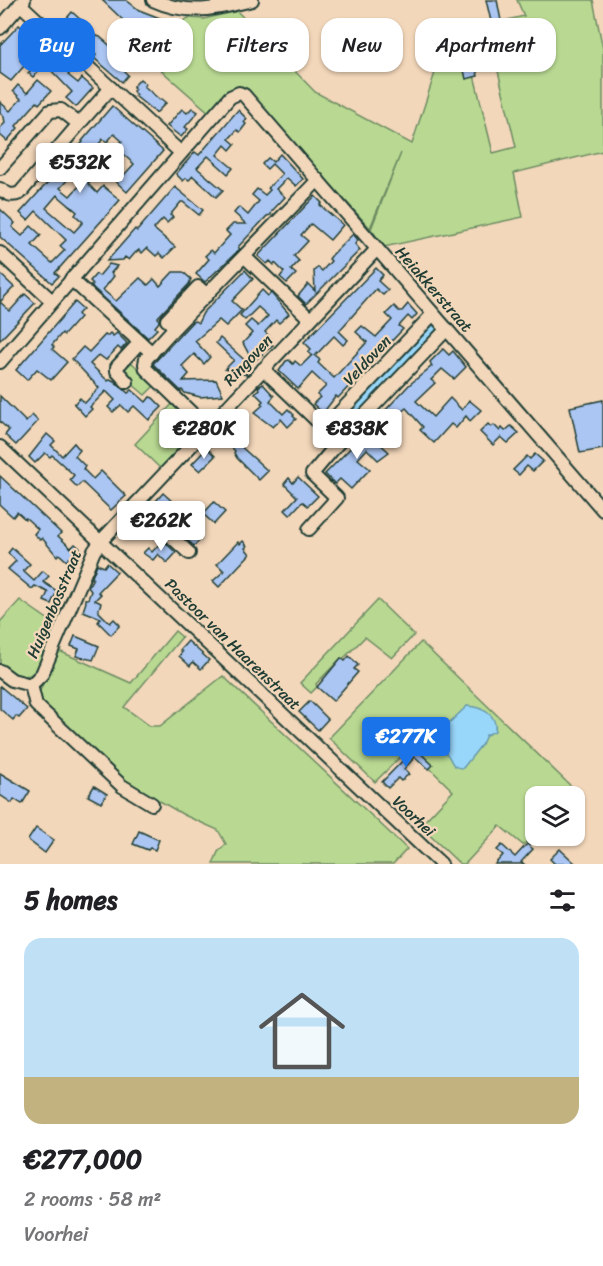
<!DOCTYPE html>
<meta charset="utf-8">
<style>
body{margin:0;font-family:Sriracha,sans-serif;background:#f2f2f2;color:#202124;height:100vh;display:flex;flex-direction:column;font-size:22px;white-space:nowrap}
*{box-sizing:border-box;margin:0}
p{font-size:20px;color:#757577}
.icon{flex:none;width:33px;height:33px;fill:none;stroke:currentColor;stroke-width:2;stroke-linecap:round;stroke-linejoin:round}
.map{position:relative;height:864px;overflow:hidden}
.drawer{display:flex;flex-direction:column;background:#fff;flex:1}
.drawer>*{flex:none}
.banner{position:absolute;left:18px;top:18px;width:567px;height:54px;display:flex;gap:12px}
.tools{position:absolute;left:525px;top:786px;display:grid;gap:12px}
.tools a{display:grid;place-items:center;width:60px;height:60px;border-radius:12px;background:#fff;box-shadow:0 2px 4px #0004;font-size:30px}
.price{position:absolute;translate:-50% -51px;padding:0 14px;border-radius:6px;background:#fff;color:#222;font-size:20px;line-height:39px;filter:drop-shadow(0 2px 3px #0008)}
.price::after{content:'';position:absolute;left:50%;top:36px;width:18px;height:14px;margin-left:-9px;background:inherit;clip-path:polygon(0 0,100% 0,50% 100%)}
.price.on{background:#1a73e8;color:#fff}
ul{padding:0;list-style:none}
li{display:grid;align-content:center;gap:12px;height:318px;padding:0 24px}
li+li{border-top:2px solid #e0e0e0}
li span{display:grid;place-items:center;height:186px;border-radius:18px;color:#555}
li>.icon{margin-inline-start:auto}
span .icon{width:108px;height:108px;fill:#fffc;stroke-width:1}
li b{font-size:26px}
h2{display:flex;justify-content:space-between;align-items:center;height:72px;padding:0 24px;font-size:26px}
.pill{padding:0 21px;border-radius:18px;background:#fff;box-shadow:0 2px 4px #0004;font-size:21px;line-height:54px}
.pill.on{background:#1a73e8;color:#fff}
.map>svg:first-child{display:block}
</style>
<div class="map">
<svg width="603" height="864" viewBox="0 0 603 864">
<rect width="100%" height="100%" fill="#f3d7ba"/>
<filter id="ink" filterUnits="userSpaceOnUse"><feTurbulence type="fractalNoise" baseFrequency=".0167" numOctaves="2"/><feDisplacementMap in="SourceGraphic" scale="12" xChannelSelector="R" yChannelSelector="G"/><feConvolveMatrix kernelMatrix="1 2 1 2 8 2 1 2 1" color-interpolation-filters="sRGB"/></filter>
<g filter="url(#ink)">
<g fill="#b9d992" stroke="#6c8b63" stroke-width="1.5">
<path d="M517,0H593L603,49V151L514,173L523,217L384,247L371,229L401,153L370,228L246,91L211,114L153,63L171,26L182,24V22L188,18L204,19L237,11L315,92L412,144L450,26L454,31L463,30L493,153L516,147L489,33L505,30L503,21L524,16Z"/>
<path d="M129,360L155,385L145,395L131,383L120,369Z"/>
<path d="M174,402L199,426V429L162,470L135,444Z"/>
<path d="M20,600L56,625L35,672C22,681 10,674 0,665V622Z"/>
<path d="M378,600L414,635L392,658L365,637L343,659L341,658L316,684L317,687L311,693L300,683Z"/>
<path d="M175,631L182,637L124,707L150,726H160L223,676L407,849L393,864H213L218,852L226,844L218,830L184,815L125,781L40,701L39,693L57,650L131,683Z"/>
<path d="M421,642L576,791L571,796H536L535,834L523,845L500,826L465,864H460L420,826L453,791L409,748L375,782L329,738Z"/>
</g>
<g fill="#99d7fa" stroke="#6899ab" stroke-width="1.5">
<path d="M434,324L438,328L340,431L336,427Z"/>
<path d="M467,706C481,707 498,714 495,731L486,735L482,744L463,768C454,768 453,765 449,757C444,748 436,750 438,737L443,735L449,723Z"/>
</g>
<g fill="#acc6f3" stroke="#1f3d34" stroke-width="1.5" fill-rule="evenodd">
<path d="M102,0H126L139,10L165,20L160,31L152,28L137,42L142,32L121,23L123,20Z"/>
<path d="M486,0H497L503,31L494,34Z"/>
<path d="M72,12L91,29L87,33L100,37L123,57L120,60L125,65L122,69L128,75L122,82L94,58L96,55L84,43L86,41L74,29L71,32L65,26L70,21L67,18Z"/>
<path d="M475,24L477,33L471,34L473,40L470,41L478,76L466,79L458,44L462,43L460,33L465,32L463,26Z"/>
<path d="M19,25L37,41L39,39L67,65L71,72L68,75L78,83L82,78L93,88L76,107L66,98L72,92L45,64L33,77L28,73L40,61L29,51L20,60L25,65L11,81L0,73V45Z"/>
<path d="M140,79L146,84L144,86L160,100L161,99L166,103L156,113L135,96L136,95L133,91L135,89L133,87Z"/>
<path d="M38,80L51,91L39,104L37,102L21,120L16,126L18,128L7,141L0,135V128L5,123L4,117L0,113V102L10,111L21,99L13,91L18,85L27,93Z"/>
<path d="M112,106L163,151L127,192L112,178L118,169L124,175L134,164L116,148L122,141L114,134L107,142L103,139L94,150L97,152L79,171L90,181L88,184L97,193L103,186L120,200L55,273L59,276L52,283L0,237V209L15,223L12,227L22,236L31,226L41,235L32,245L52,263L65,250L60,246L66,240L36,211L28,220L20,213L50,180L49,178L83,142L82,141ZM72,175L81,184L70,196L60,188ZM57,195L77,212L75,215L83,222L74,232L46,208Z"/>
<path d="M192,108L198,112L185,127L188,129L181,137L167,126L182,109L187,113Z"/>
<path d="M238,110L247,119L244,122L246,124L240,132L237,130L229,139L235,144L230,150L225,145L217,155L233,168L228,174L208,156L197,168L223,190L216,197L193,176L189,180L186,178L183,181L176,174L195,152L199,155Z"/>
<path d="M280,154L303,179L296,186L287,178L276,189L285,197L272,211L271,215L267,216L238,247L240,249L205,282L196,274L209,259L205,256L211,250L214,253L230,235L226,231L233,224H246L234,213L239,207L248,215L259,201L252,195L257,189L265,195L270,190L268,188L282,174L272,164L267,169L262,164L268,158L273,162Z"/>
<path d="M175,187L203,210L199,215L183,202H181L170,215L173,217L167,223L163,219L154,229L175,247L164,258L159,253L156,256L147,248L142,253L139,250L135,253L129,260L125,257L123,260L107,261L135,229L137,231Z"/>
<path d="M315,196L322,203L320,205L343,225L330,240L311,224L301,235L308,241L294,256L299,261L291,270L296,274L287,283L280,277L284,272L275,263L274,265L270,261L267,264L258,256Z"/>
<path d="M353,234L358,240L355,244L360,250L306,304L298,296L308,284L315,291L314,271L318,267L322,271L331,261L329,259L332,255Z"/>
<path d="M109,264L117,266L111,273L114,276L103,290L116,301L140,278L148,285L154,279L160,286L173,272H183L191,279L189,284L158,317L159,322L155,327L157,329L148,338L91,286L93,284L90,281L96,274L99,276Z"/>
<path d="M376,268L383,275L378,281L388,290L383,295L376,289L339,331L348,340L343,345L334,336L315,356L320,360L318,363L334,378L367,342L356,332L362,326L376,337L392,320L386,314L394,306L399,311H402L408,304L417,314L412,320L408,316L399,326L403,329L338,398L336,396L323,413L313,404L320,397L317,395L326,386L312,373L298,389L279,371L286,361L289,360L293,364L295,361L301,366L312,355L308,352L311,349L304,342Z"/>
<path d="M245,270L253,279L232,301L242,310L226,326L219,320L195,341L210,357L204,364L194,354L182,366L189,374L183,381L216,380L223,395L200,397L185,393L182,390L181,391L153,364L192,322L195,321L198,323L203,313Z"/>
<path d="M0,274L14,287L0,302L10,311L25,294L35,303L0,340Z"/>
<path d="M262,290L268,296L271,293L289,314L279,323L276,320L265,332L271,338L268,341L273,345L253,362L243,343L252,333L245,326L251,320L258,326L268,316L258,307L245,320L240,315Z"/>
<path d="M75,302L83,309L78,314L80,317L64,335L62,333L52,345L54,347L52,349L67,362L51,380L37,369L27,380L16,370Z"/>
<path d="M110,333L113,336L117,333L127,343L121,350L118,347L106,360L99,355L90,364L108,381L110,379L114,381L128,393L132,390L146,402L150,397L153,398L162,407L149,420L134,406L128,412L121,405L113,412L108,407L115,400L106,391L90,407L92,409L85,416L74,404L80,398L85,403L99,388L72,359L83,347L89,352L105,335L107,336Z"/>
<path d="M220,338L250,365L245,371L247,375L225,369L234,360L216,343Z"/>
<path d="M443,349L449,355L453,351L466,367L454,379L442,369L431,380L435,383L416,401L433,417L450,398L462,410L469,400L481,410L470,421L466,416L456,428L451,424L434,443L420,430L423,427L406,408L389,422L381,415L409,385L432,366L430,362Z"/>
<path d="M263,384L274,396L270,401L283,414L288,409L294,415L293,416L296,419L288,427L281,419L273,427L254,413L263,405L261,403L263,401L255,393L259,389L258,387Z"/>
<path d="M0,396L26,422L32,415L38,421L16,445L5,435L9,430L0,422Z"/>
<path d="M603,400V449L580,453L570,407Z"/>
<path d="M488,424L491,427L494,425L500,431L502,428L505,431L511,426L519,433L508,443L501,437L493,445L480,432Z"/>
<path d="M372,426L382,436L377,441L389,452L378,460L367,449L358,459L370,469L351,489L340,479L335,484L325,474Z"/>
<path d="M47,434L55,441L51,445L62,456L74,443L80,450L75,456L85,466L83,469L93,479L101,471L126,496L111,510L82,482L77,487L70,480L74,475L52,455L50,457L45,453L35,463L29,457Z"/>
<path d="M235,434L241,441L238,444L268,471L259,480L237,458L234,453L235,451L227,442Z"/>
<path d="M207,448L215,456L200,471L192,464Z"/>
<path d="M535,454L543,461L533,471L527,466L519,475L513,470L527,456L530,459Z"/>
<path d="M0,476L61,533L58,536L71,548L75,544L82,550L72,561L69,558L67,561L59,554L57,556L42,538L40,540L34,534L38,529L26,518L25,519L17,512L13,517L0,505Z"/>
<path d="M298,477L318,496L308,506L303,502L300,504L290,515L285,510L297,497L284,484L289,478L293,483Z"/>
<path d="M163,493L175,504L163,517L155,510L160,504L156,501Z"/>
<path d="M214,502L225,512L214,524L203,514Z"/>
<path d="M136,518L146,527L136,537L126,529Z"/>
<path d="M181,520L201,539L194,546L173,527Z"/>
<path d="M163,540L176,553L167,563L158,554L153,560L143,553L148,548L152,552Z"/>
<path d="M243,541L247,546L245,548L250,554L219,587L213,581L224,571L217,564L238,542L240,544Z"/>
<path d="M12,548L30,564L23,571L34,581L43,571L49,576L43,582L57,591L51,604L44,601L48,592L35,586L32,589L8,569L16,561L8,553Z"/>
<path d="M107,563L117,572L98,592L101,594L95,600L101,603L98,611L110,623L114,619L120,625L111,635L98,622L101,618L83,611L86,602L85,599H88L91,591L88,587L93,578L92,577L97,564L104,567Z"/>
<path d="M75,636L99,646L93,660L76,656L79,649L71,646Z"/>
<path d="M188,641L209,660L201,669L193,662L190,666L179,656L182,652L180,650Z"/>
<path d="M349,656L358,665L354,669L358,672L333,701L317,687L341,658L345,661Z"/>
<path d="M0,686L27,709L19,718L16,716L13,720L0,709Z"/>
<path d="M310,701L328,719L318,730L299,712Z"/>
<path d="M415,748L433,765L429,769L415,757L404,769L409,774L401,781L398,778L388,788L382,782Z"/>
<path d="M0,773L30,791L22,804L14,799L12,803L0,795Z"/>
<path d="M94,786L107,794L101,803L88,796Z"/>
<path d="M36,828L54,840L45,853L28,840Z"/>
<path d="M139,831L159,840L155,850L150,848L148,850L133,844Z"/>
<path d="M527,844L533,849L521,862L524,864H495L503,855L497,850L502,845L515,857Z"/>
<path d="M560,849L563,852L576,864H555L550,859Z"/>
</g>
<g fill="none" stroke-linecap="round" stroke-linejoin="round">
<g stroke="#1f3d34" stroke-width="16">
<g id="minor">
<path d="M153,0C188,16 217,9 252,0"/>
<path d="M20,4L181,153"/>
<path d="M0,28L24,0"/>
<path d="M0,168L50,111L61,110L79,124L111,88"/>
<path d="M0,189C7,194 11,197 20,193L79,124"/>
<path d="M0,253L52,301"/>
<path d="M245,257L310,319"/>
<path d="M71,279L152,353"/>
<path d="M175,327L167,320L198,287L207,295"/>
<path d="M0,362L230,97L239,93L244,95L603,510"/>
<path d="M263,369L339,442L312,474L337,498L309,529"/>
<path d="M127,382L117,371V367L140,342"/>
<path d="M207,428L146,369L145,364L146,359L175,327L318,180"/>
<path d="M325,428L433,314"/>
<path d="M339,442L447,329"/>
<path d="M0,447L441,864"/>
<path d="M136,504L189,553"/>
<path d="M0,671L12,680L31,685"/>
<path d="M152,804L122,786L36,705L31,685L42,674L94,551L101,541L377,249"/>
</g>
</g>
<use href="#minor" stroke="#f3d7ba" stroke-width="12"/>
</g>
</g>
<g text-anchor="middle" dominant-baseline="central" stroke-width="4.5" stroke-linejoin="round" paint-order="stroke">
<g font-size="16" fill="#1f3d34" stroke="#f3d7ba">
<text transform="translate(434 289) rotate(49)">Heiakkerstraat</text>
<text transform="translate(248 360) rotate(-47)">Ringoven</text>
<text transform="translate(367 360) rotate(-47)">Veldoven</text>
<text transform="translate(54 604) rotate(-67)">Huigenbosstraat</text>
<text transform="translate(233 644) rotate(44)">Pastoor van Haarenstraat</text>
<text transform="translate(414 816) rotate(43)">Voorhei</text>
</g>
</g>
</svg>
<div class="tools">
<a><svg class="icon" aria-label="layers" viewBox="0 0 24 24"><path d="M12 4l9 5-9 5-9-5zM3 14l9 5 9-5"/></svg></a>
</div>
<b class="price" style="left:80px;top:194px">€532K</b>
<b class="price" style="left:204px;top:460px">€280K</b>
<b class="price" style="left:357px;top:460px">€838K</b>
<b class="price" style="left:161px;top:552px">€262K</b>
<b class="price on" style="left:406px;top:768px">€277K</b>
<div class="banner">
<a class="pill on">Buy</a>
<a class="pill">Rent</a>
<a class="pill">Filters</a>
<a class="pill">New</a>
<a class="pill">Apartment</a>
</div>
</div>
<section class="drawer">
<h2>5 homes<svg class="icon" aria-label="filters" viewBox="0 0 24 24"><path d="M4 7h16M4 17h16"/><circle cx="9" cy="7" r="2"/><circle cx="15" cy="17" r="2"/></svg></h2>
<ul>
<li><span style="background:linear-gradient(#bfe0f5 75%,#c2b280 0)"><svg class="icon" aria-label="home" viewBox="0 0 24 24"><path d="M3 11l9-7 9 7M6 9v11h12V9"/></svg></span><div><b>€277,000</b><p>2 rooms · 58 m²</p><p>Voorhei</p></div></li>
</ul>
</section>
